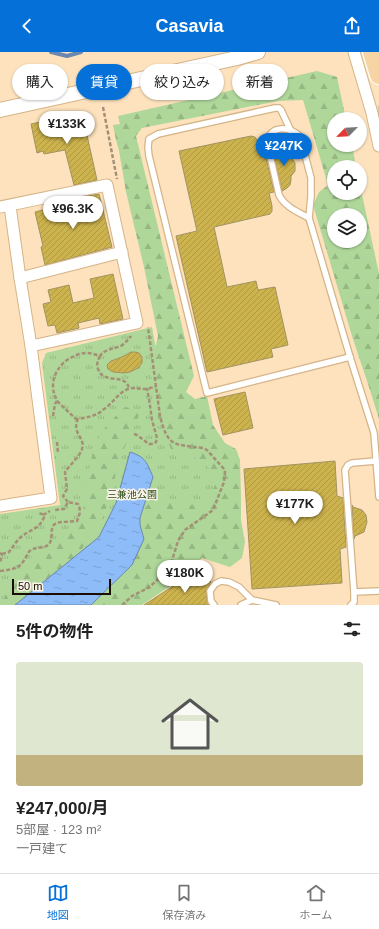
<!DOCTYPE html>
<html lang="ja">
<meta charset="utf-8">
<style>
body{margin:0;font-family:Arial,"Noto Sans JP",sans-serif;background:#f2f2f2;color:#222;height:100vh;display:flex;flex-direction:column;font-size:15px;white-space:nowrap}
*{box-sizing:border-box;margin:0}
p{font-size:13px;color:#767676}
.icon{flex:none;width:22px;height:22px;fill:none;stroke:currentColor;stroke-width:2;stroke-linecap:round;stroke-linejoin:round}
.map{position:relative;height:553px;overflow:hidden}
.panel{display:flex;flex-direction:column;background:#fff;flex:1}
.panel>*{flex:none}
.hud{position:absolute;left:12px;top:12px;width:355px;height:36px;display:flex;gap:8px}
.needle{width:26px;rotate:246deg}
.buttons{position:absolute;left:327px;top:60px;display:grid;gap:8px}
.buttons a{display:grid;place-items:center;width:40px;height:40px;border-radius:50%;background:#fff;box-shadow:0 1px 3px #0004;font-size:20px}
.scale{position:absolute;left:12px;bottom:10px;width:99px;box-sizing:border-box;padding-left:4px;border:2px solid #190e01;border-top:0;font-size:11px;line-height:14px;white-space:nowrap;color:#190e01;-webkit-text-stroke:3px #f9f3e9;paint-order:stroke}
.price{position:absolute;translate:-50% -34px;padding:0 9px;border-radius:14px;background:#fff;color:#222;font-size:13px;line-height:26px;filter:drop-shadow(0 1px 2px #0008)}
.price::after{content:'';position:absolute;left:50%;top:24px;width:12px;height:9px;margin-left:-6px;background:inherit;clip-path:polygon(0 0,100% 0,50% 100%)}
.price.active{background:#0570d8;color:#fff}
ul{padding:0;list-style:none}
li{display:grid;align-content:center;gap:8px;height:212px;padding:0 16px}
li span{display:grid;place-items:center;height:124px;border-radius:4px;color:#555}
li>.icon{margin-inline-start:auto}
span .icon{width:72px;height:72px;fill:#fffc;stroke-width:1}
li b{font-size:17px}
h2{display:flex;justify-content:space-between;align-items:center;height:48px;padding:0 16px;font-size:17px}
.tag{padding:0 14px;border-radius:18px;background:#fff;box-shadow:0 1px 3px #0004;font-size:14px;line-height:36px}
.tag.active{background:#0570d8;color:#fff}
header{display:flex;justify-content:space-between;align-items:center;height:52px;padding:0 16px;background:#0570d8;color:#fff;font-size:18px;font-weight:700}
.menu{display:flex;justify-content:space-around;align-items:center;height:56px;border-top:1px solid #e0e0e0;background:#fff;font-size:11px;color:#767676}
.menu a{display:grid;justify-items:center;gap:2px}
.menu .active{color:#0570d8}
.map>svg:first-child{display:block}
</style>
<header><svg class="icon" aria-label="back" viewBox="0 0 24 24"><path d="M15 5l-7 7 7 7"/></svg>Casavia<svg class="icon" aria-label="share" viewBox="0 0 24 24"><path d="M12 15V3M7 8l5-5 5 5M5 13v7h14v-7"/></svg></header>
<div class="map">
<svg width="379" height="553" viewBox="0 0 379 553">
<defs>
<pattern id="grass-tufts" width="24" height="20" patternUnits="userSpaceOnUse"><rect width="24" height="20" fill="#afd79a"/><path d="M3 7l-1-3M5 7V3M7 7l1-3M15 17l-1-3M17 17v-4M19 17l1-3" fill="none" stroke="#96b783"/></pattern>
<pattern id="forest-firs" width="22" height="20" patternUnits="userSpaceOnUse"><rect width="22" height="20" fill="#afd79a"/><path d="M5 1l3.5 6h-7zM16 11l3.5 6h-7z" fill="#96b783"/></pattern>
<pattern id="water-ripples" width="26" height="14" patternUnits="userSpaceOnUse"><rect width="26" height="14" fill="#8dbcf8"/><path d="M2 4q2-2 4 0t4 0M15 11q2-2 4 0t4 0" fill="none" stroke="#79a0d3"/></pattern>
<pattern id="building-hatch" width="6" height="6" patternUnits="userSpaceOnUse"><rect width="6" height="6" fill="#cdb34d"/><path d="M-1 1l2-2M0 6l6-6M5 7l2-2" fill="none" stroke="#af9941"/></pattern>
</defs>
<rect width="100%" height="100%" fill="#fde2bd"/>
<path fill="url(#grass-tufts)" d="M152,275L168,366L232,421L129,553H0V462L60,453L42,311L46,301Z"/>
<g fill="url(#forest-firs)" fill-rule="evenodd">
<path d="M317,19L337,25L346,67H334V93H352L356,115H334V141H360V133L379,222V367L369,335L352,284L313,153L319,140L328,133L303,48L278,49L142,76L136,84L194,324L186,340L195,347L207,344L213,373L225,391L236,397L240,408L241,446V468L245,490L242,506L230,515L202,506L188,516L176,530L142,553H72L132,468L155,446L185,453L202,452L209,444L216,431L215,423L203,410L191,404L171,397L158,366L150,316L158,284L144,215L126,140L119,99L116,88L113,73L120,72L118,64ZM334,163H360V189H334Z"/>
<path d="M125,355L141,359L117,412L113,439L99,473L88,487L68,520L27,553H5L4,547L13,523L35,502L59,487L83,461L87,427L94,394L106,374Z"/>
</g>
<path fill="url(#water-ripples)" stroke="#6a88ae" d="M130,400C146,405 147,411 153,425L140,466V473L144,487L132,513L91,553H15L99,485L116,451Z"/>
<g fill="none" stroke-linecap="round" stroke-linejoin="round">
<path stroke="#6a88ae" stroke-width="4" d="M51,0L67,4L81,0"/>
</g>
<g fill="url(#building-hatch)" stroke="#a19361">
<path d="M82,61L97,128L74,133L65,98L44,102L43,99L37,101L31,72Z"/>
<path d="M251,84L255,85L263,98L264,97L274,140L269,141L272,154V159L270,162L214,175L227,235L256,229L258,238L275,235L288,293L271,297L273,305L207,320L176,184L197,179L179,99Z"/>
<path d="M272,94H277L282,96L285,99L287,103L291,105L295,111V119L291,124V128L290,133L287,136L282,139Z"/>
<path d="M99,142L112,195L45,213L41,195L43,194L35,160L78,149L77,146Z"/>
<path d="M113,222L123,267L100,272L99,266L78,271L79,276L57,281L55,273L48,274L43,252L51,250L48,238L69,233L73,251L94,246L90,227Z"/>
<path d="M131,300H135L139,301L142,305V311L138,316L130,320L124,321L113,320L108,317L107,313L111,309L122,305Z"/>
<path d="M245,340L253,376L223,383L214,347Z"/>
<path d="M335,409L337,444L343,446L346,495L340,497L342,531L252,537L244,417Z"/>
<path d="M352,453L353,455L362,458L366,463L367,470L364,480L355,484L354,487Z"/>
<path d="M203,523L211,530L206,539L207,549L209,553H144L184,527L187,533Z"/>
</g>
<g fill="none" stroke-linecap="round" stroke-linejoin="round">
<path stroke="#dbc2a1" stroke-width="11" stroke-dasharray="11 5.5" stroke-linecap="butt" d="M378,59H379"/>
<g stroke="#d5b487" stroke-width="8">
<g id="service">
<path d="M290,77L281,58L279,56H275L158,82L149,87L148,95L149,104L207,341L350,305"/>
<path d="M309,166C298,160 285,155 279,143L267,90C271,72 289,75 300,84L311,126V144L309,166L350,305L374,381L379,445"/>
<path d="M376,409L352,411L348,413L345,418L354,540L379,539"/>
<path d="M214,553L211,549L210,539L215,532L221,529L229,530L239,535L252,548L276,553"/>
<path d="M241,553L252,548"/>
<path d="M351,553L354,550V540"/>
</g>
</g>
<g stroke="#d5b487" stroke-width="13">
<g id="minor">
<path d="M354,0L372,61L379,94"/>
<path d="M0,155L107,133L137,271L31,294"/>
<path d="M20,226L122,200"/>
<path d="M0,454L51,446L31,294L20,226L10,154"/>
</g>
</g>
<g stroke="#d5b487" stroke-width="16">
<path id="tertiary" d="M0,58L237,6L258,0"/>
</g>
<g stroke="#fff" stroke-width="20">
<path id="primary" d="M372,0L379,23"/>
</g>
<g stroke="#a59075" stroke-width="2.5" stroke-dasharray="4 2" stroke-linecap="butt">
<path d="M103,55L117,127"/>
<path d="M100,304C97,310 96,314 99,319C105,332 127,321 129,337"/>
<path d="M57,349L77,368"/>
<path d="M53,364L55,352L57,349C55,344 53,340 53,334C53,316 70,301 88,301C92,301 96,303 100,304C105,297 113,297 121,294C125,291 128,288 131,284"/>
<path d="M134,382L137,383L149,392H153L156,390L157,386L152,368L149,347L147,336"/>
<path d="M57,390L58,401"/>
<path d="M68,450L63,444L67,437L65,420C70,413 80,404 82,397C86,386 71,381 78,367C88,365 97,364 104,357C113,351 118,341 128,337C134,335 138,337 144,337C148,337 152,335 156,335"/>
<path d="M43,463L50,459"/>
<path d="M0,501L2,502L0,511"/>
<path d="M2,502L9,500C13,495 16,489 21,485C29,478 40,477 44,465L42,462L38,461"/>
<path d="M0,519C13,517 19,518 26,505C28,502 28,500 31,498C37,494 45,497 49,492C54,486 49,476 55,472C60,469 71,470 77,469C80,462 81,458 78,452L68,450L64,457L55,458"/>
<path d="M122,553L132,544L148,536L168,519L170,515L178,489L185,478L213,458L224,430L225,420L224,417L207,398L203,396C174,392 168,396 160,364L148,275"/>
</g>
<use href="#service" stroke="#fff" stroke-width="5.5"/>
<use href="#minor" stroke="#fff" stroke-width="11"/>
<use href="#tertiary" stroke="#fff" stroke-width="14"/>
<use href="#primary" stroke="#f6d4a4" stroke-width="18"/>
</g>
<g text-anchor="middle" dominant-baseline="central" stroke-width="3" stroke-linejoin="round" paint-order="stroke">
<g font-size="10" fill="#2a4c13" stroke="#f9f3e9">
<text x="132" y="442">三兼池公園</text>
</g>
</g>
</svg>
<div class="buttons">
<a><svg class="needle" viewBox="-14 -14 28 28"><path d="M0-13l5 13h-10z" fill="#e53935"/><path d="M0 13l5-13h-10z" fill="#767676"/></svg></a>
<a><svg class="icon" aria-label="locate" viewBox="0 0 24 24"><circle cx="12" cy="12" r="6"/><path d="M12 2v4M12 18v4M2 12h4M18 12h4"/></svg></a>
<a><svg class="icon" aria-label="layers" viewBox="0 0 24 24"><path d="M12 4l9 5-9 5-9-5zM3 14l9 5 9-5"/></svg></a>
</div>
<div class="scale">50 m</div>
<b class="price" style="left:67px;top:93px">¥133K</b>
<b class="price active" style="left:284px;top:115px">¥247K</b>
<b class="price" style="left:73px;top:178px">¥96.3K</b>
<b class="price" style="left:295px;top:473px">¥177K</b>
<b class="price" style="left:185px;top:542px">¥180K</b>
<div class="hud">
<a class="tag">購入</a>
<a class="tag active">賃貸</a>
<a class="tag">絞り込み</a>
<a class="tag">新着</a>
</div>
</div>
<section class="panel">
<h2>5件の物件<svg class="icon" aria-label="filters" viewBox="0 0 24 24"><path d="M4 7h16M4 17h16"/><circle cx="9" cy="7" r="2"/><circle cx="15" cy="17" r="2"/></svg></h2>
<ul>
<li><span style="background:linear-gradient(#dfe7d0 75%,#c2b280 0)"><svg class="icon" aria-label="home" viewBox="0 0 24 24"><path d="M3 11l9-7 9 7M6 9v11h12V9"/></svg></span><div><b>¥247,000/月</b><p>5部屋 · 123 m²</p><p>一戸建て</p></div></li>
</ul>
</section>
<nav class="menu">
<a class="active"><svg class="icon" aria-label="map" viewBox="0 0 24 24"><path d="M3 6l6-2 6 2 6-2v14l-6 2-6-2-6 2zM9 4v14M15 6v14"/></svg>地図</a>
<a><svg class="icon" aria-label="saved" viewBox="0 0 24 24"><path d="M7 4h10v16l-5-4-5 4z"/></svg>保存済み</a>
<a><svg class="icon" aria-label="home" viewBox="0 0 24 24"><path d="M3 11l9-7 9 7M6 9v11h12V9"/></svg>ホーム</a>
</nav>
